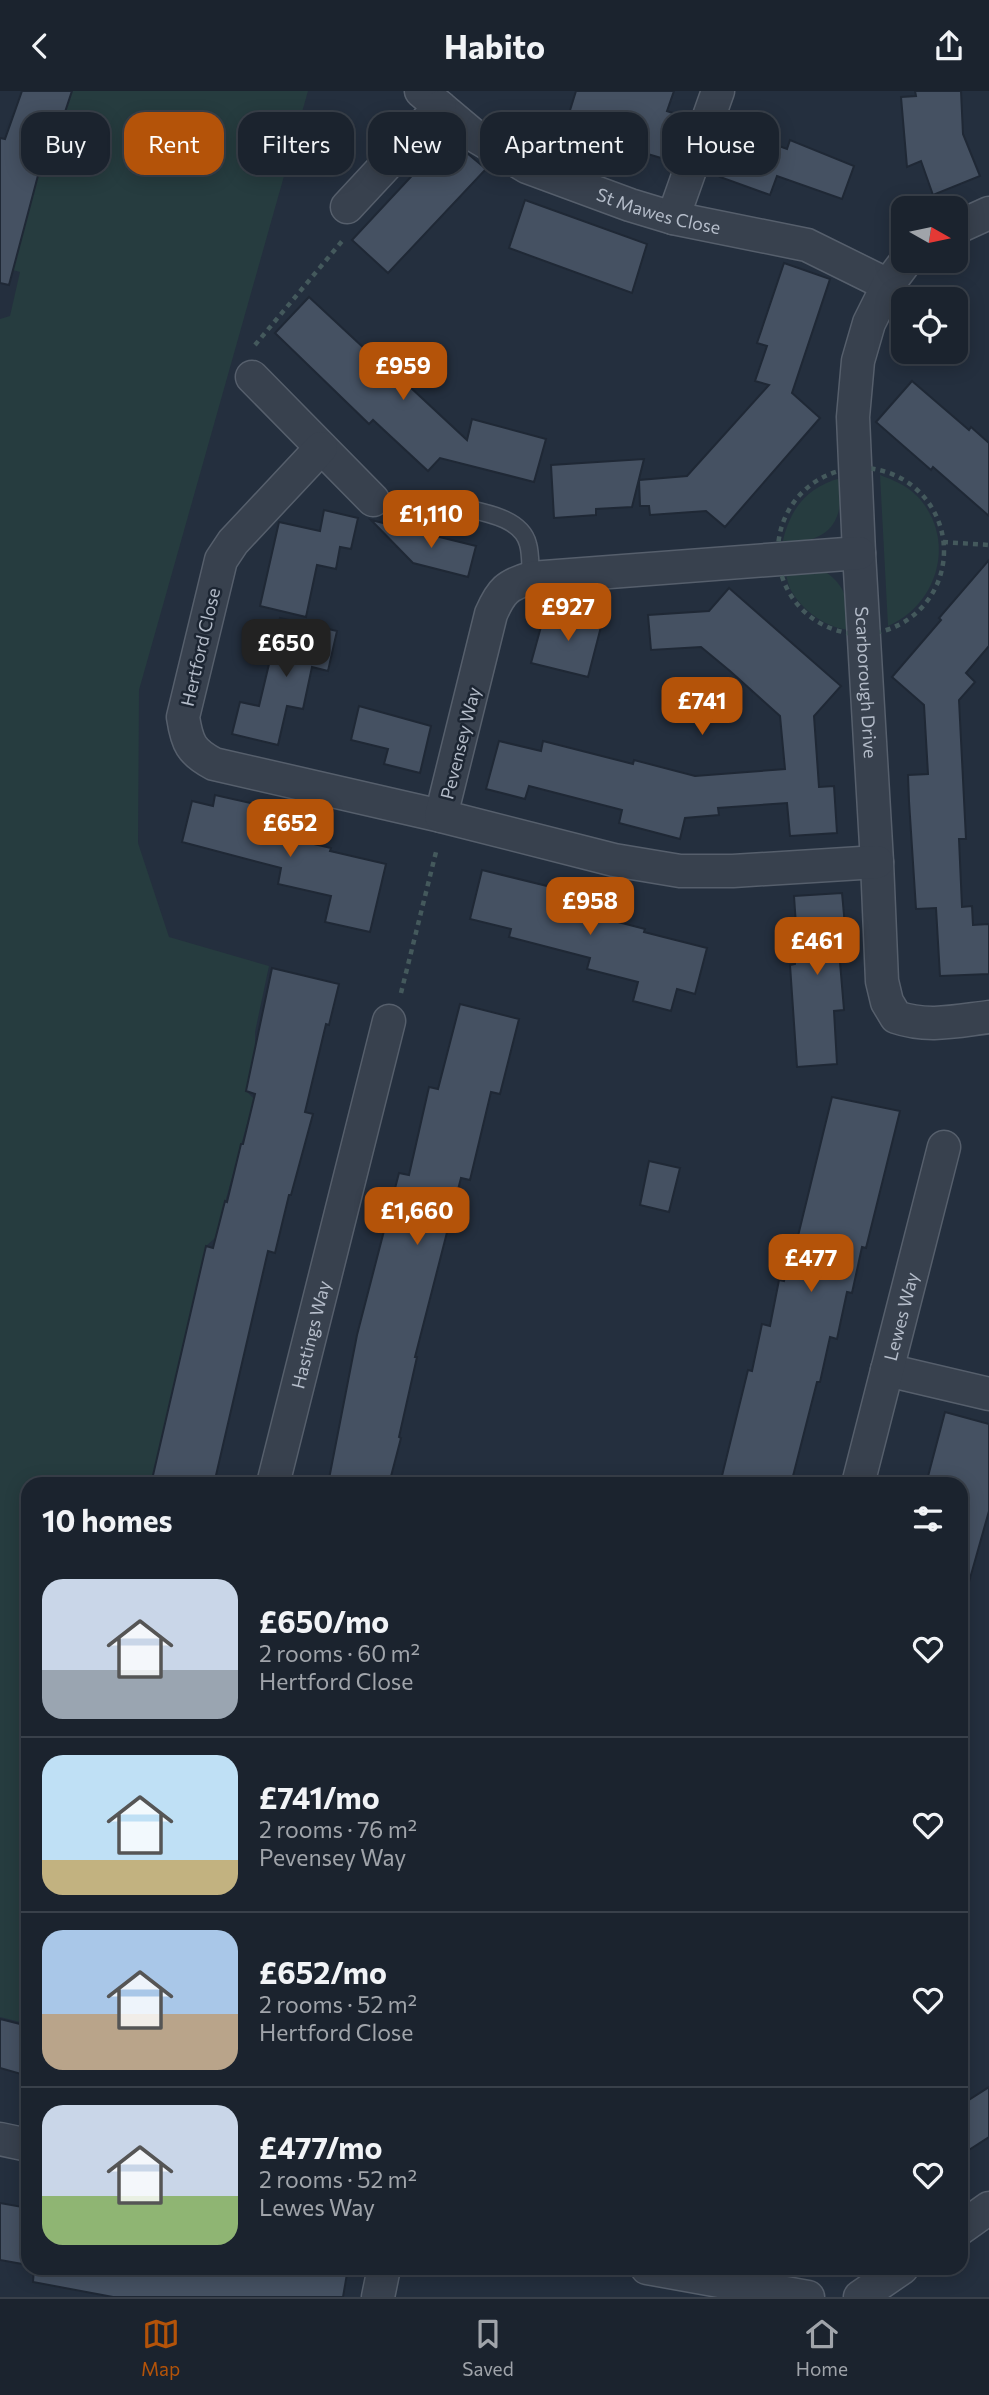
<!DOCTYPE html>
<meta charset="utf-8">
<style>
body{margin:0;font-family:Commissioner,sans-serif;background:#242b36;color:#f1f3f6;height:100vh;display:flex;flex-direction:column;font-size:26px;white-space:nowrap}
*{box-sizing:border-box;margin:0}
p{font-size:23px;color:#a0a4aa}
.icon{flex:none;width:38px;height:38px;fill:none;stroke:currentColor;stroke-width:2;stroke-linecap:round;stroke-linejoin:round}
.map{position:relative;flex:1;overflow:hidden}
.sheet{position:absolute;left:21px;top:1386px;width:947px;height:798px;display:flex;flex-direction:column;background:#1b232e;border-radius:21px;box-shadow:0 4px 18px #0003,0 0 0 2px #39404a}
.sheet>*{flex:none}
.banner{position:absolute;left:21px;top:21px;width:948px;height:63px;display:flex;gap:14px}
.needle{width:46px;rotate:99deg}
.controls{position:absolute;left:891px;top:105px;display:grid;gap:14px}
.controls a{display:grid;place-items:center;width:77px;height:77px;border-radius:14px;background:#1b232e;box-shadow:0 4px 18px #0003,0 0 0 2px #39404a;font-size:35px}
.price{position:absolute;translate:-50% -60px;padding:0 16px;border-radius:14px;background:#b45309;color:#fff;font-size:23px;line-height:46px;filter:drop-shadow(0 2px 4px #0008)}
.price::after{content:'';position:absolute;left:50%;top:42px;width:21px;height:16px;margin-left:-10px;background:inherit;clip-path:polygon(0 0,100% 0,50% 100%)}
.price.active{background:#222;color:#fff}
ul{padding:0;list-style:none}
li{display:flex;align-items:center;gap:21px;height:175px;padding:0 21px}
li+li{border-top:2px solid #39404a}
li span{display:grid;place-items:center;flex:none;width:196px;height:140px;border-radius:21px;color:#555}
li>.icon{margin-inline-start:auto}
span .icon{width:84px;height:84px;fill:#fffc;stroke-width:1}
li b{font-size:30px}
h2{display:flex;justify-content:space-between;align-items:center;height:84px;padding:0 21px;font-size:30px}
.pill{padding:0 24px;border-radius:21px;background:#1b232e;box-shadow:0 4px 18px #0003,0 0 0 2px #39404a;font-size:24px;line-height:63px}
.pill.active{background:#b45309;color:#fff}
header{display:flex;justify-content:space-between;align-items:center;height:91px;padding:0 21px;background:#1b232e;font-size:32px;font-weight:700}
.tab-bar{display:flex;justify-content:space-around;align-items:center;height:98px;border-top:2px solid #39404a;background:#1b232e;font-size:19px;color:#a0a4aa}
.tab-bar a{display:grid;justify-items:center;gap:4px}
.tab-bar .active{color:#b45309}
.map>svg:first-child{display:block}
</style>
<header><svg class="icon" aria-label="back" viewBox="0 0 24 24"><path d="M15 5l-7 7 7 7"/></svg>Habito<svg class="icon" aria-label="share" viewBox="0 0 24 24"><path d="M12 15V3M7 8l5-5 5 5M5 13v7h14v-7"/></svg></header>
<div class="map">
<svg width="989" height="2206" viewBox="0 0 989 2206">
<rect width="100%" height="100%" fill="#242f3e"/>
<g fill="#263c3f">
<path d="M72,0H308L139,599L138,752L169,846L269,875L255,941V964L246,1000L254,1008L215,1147L206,1155L151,1393H28V1933L0,1926V228L10,225L20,181L2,176L9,143L26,131L45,59L57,45Z"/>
<path d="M880,384C893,389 906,394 917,405C957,447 939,513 888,535Z"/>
<path d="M841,387C843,435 830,449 782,454C789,419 806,396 841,387Z"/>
<path d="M823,479C848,496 848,511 850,539C828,538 803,520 792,501C788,495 787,486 785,480Z"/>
</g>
<g fill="#455162" stroke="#1f2835" stroke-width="2">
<path d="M22,0H72L57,45L49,43L9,194L0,192V47L5,48Z"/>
<path d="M576,0H674L667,20L685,26L672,67L662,64L661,67L571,40L573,31L567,29Z"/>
<path d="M915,0H961L963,43L980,85L933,104L921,70L907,76L901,6L916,5Z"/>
<path d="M738,40L787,58L790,49L854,75L842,108L777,85L770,104L720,86Z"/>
<path d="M448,46L486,78L388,182L352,149Z"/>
<path d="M525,109L647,153L632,202L509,157Z"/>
<path d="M784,172L830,188L792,302L820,327L725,436L706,420L650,424L649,415H640L639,389L687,385L769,294L755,290L767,255L757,252Z"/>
<path d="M309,206L379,271L381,269L467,349L472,328L546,348L534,391L440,367L428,380L373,329L369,333L275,242Z"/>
<path d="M912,290L969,339L971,336L989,352V425L933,376L931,379L876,331Z"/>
<path d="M644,368L632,416L596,418V424L554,427L551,374Z"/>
<path d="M324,419L358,427L351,458L340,456L336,478L317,474L306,526L260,515L279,431L320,440Z"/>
<path d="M371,429L476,455L468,486L413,472Z"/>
<path d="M989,469V555L966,582L975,591L959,609L966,748H959L962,816L972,815L973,834L989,833V883L940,885L936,817L916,818L909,710L908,684L928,683L924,614L892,586L941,529L939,527Z"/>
<path d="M729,497L841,595L814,625L819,696L834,695L837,742L790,745L787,712L718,717L719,724L685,727L680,748L619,732L622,719L529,695L525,708L486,698L499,650L541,660L543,650L633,673L634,669L695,685L785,678L780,625L730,580L701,556L651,559L648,524L709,520Z"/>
<path d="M559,516L603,528L588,586L531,572L542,532L554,535Z"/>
<path d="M280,527L337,540L328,580L312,576L303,618L287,615L278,654L232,643L240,611L259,615Z"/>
<path d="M359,615L431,635L420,682L384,673L388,658L351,649Z"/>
<path d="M215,704L268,716L263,737L285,742L284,746L331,757L330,760L386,773L370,841L325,831L331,805L278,793L281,777L182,751L192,710L213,715Z"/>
<path d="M482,779L600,808L595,825L645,838L644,841L707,857L695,903L677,898L671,920L633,910L638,891L587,878L590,867L509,846L511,838L470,828Z"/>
<path d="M842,802L846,846L838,847L844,919L834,920L837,973L797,976L790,874L795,873L794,850L797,849L794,805Z"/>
<path d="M272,877L339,893L329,934L326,933L305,1021L313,1023L291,1104H289L275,1162L268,1160L214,1393H151L206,1155L213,1157L225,1110L227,1111L241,1053H243L255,1003L246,1000Z"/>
<path d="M460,913L519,928L500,1003L491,1001L470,1089L461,1087L415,1266H417L399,1346L401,1347L389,1393H328L357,1244L399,1082L409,1084L429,996L438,998Z"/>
<path d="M832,1006L900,1020L866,1157L862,1156L852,1202L847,1201L837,1248L830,1246L820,1291H817L791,1393H720L748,1279L752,1280L762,1233L770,1235L779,1189L784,1190L794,1144L798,1145Z"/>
<path d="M649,1070L680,1077L669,1121L640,1114Z"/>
<path d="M945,1321L989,1333V1420L969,1491L961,1490V1393H926Z"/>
<path d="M0,1928L28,1935V1985L0,1977Z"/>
<path d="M989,1996V2046L961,2064V2014Z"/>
<path d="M0,2112L28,2117V2174L0,2169Z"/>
<path d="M34,2177H348L343,2206H113L33,2191Z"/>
</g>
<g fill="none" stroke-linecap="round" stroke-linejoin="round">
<g stroke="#565f6c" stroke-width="19">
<path id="lane" d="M456,415C479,421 521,425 528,453C531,463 530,476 531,487"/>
</g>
<g stroke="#565f6c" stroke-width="35">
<g id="street">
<path id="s1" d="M421,0L472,43L527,76L630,114L673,127L807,154L888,194"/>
<path d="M347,116L440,16"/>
<path d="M673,127L718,0"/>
<path d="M956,137L989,122"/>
<path id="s2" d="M906,170L888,194L869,232L858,270L853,326L859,462L877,771L882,890L887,911L896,926C928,937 956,930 989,926"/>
<path d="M252,286L373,409"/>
<path d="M321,357L233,451L221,469L183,626C187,652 191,661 214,673L441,725"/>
<path d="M859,462L531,487C507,494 501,500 491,523L441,725L614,769L680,780H733L877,771"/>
<path d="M887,1279L989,1303"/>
<path id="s3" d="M273,1393L389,930"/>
<path id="s4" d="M858,1393L944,1056"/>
<path d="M0,2048L28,2054"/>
<path d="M961,2137L989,2117"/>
<path d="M647,2177L808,2206"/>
<path d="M378,2206L384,2177"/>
<path d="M860,2206L902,2177"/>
</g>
</g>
<g stroke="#44595c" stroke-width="4.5" stroke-dasharray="5 5" stroke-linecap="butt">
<path d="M255,254L343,149"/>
<circle cx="861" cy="460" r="83"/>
<path d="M403,418L435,428"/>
<path d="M943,451L989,454"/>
<path d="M401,902L437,757"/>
</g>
<use href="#lane" stroke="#38414e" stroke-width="16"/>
<use href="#street" stroke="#38414e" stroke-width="32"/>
</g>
<g text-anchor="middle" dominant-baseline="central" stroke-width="5" stroke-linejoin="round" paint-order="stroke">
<g font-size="18" fill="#b4bcc9" stroke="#1d2633">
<text stroke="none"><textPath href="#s1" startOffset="270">St Mawes Close</textPath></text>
<text transform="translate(200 556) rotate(-77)">Hertford Close</text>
<text stroke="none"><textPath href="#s2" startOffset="434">Scarborough Drive</textPath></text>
<text transform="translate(460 652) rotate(-76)">Pevensey Way</text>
<text stroke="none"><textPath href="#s4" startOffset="173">Lewes Way</textPath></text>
<text stroke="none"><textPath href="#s3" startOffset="154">Hastings Way</textPath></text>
</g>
</g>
</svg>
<div class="controls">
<a><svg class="needle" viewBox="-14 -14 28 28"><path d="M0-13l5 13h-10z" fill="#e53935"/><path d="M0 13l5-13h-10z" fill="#a0a4aa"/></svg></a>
<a><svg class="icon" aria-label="locate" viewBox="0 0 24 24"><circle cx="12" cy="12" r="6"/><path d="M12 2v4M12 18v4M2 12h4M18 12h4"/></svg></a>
</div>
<b class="price" style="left:403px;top:311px">£959</b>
<b class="price" style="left:431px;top:459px">£1,110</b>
<b class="price" style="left:568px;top:552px">£927</b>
<b class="price active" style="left:286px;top:588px">£650</b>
<b class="price" style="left:702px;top:646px">£741</b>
<b class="price" style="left:290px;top:768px">£652</b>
<b class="price" style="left:590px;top:846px">£958</b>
<b class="price" style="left:817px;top:886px">£461</b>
<b class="price" style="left:417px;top:1156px">£1,660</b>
<b class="price" style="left:811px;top:1203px">£477</b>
<div class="banner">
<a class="pill">Buy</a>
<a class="pill active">Rent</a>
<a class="pill">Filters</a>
<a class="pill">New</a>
<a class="pill">Apartment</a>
<a class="pill">House</a>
</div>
<section class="sheet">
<h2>10 homes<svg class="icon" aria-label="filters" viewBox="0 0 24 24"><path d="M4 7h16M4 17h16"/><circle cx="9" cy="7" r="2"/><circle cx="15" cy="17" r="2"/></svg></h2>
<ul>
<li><span style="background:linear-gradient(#c9d6e8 65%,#9aa5b1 0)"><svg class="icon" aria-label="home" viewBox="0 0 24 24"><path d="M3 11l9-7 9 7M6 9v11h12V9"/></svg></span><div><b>£650/mo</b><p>2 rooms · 60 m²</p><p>Hertford Close</p></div><svg class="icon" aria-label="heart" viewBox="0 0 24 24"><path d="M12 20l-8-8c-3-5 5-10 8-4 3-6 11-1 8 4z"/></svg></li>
<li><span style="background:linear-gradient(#bfe0f5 75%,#c2b280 0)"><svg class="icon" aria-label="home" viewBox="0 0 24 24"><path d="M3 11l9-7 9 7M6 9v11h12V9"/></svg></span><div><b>£741/mo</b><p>2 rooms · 76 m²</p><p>Pevensey Way</p></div><svg class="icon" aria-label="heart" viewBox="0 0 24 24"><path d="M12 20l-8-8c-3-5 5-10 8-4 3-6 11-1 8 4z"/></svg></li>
<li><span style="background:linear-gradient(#a9c7e8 60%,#b9a48a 0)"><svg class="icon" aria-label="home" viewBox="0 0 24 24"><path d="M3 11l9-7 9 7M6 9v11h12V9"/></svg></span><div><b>£652/mo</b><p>2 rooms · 52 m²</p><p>Hertford Close</p></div><svg class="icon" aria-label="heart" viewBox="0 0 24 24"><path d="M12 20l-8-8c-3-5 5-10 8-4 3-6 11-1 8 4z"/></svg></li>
<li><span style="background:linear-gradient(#c9d6e8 65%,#8fb573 0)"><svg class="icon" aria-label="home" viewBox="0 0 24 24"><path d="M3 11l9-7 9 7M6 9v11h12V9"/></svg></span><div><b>£477/mo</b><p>2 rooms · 52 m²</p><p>Lewes Way</p></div><svg class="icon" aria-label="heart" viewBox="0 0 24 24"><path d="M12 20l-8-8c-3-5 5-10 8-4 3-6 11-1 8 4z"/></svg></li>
</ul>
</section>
</div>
<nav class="tab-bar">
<a class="active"><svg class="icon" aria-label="map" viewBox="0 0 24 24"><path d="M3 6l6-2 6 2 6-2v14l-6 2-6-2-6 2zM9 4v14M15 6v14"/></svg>Map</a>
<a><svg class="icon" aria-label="saved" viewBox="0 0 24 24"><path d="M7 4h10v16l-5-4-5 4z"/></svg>Saved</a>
<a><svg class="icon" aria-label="home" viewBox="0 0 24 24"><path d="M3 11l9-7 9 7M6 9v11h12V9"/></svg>Home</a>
</nav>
